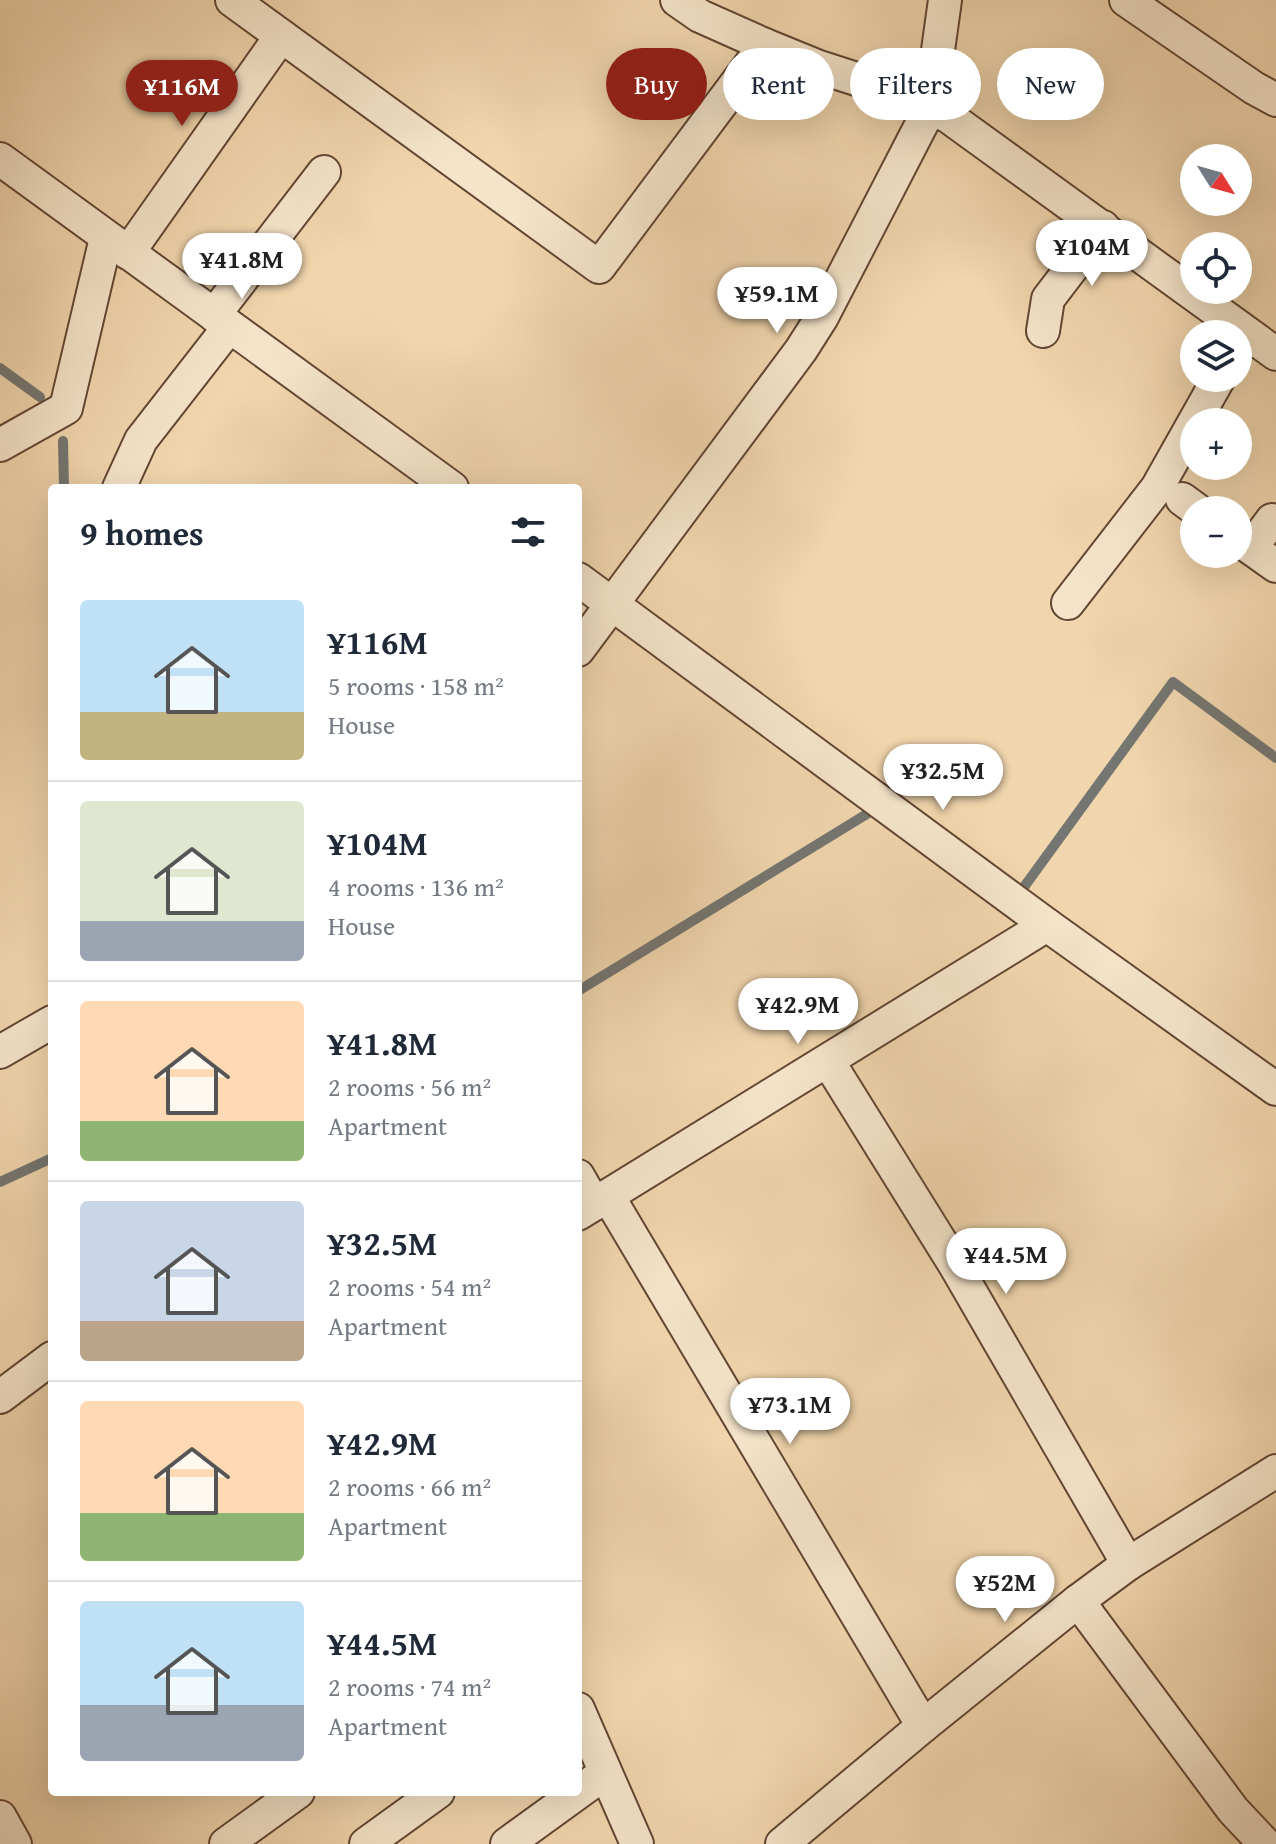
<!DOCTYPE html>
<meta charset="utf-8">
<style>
body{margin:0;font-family:"Gentium Book Plus",serif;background:#f6f6f7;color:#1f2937;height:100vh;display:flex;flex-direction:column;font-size:30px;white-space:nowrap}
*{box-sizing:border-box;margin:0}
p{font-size:26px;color:#747a83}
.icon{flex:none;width:44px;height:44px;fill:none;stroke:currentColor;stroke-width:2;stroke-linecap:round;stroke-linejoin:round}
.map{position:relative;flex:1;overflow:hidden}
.sheet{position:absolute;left:48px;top:484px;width:534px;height:1312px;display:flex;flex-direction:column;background:#fff;border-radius:8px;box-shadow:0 8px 32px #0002}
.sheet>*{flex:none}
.guide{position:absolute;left:606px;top:48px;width:550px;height:72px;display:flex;gap:16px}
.needle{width:52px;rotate:127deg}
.controls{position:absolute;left:1180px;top:144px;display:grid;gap:16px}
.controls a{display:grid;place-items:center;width:72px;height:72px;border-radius:50%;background:#fff;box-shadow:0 8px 32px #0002;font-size:40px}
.price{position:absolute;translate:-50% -68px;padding:0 18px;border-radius:28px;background:#fff;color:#222;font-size:26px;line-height:52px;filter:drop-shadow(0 2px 4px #0008)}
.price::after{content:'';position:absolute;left:50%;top:48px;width:24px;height:18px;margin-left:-12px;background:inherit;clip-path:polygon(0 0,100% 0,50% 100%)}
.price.on{background:#8f2418;color:#fff}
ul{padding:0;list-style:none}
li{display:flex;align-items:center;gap:24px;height:200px;padding:0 32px}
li+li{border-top:2px solid #e0e1e3}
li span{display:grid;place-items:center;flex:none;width:224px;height:160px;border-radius:8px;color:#555}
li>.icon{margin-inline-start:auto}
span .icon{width:96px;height:96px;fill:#fffc;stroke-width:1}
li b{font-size:34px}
h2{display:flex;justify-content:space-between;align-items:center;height:96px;padding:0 32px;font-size:34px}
.tag{padding:0 28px;border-radius:36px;background:#fff;box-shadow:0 8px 32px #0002;font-size:28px;line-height:72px}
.tag.on{background:#8f2418;color:#fff}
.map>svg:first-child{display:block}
</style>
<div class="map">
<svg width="1276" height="1844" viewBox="0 0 1276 1844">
<rect width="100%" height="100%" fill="#f0d5ad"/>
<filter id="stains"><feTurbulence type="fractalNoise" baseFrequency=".0025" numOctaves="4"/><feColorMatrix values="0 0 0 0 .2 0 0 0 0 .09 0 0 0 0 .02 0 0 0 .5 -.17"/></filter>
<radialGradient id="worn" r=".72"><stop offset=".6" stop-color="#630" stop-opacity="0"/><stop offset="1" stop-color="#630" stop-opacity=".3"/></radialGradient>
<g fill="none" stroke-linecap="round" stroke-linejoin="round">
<g stroke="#747671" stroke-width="10">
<path d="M0,368L40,397"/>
<path d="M63,441L64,488"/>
<path d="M1024,887L1173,682L1276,758"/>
<path d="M578,991L875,809L878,812"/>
<path d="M0,1182L52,1158"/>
</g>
<g stroke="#634634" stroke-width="36">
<g id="minor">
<path d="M232,0L599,267L765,45"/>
<path d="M677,0L700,16L765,45L819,67L903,94L949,117L1276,354"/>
<path d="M1126,0L1254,88L1276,100"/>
<path d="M0,159L452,488"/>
<path d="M128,253L281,36"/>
<path d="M214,315L324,172"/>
<path d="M1043,331L1048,299L1103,227"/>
<path d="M0,445L66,408L106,238"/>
<path d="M119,488L141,440L229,327"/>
<path d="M1182,499L1197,510"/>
<path d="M1238,539L1276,566"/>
<path d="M1251,548L1272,520"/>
<path d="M578,579L1047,925L1276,1089"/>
<path d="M1068,603L1157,488L1219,378"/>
<path d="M578,650L801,350L822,317L930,108L945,0"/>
<path d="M0,1052L52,1022"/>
<path d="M828,1061L955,1265L1128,1564"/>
<path d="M578,1176L594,1204"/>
<path d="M608,1196L923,1726"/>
<path d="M578,1214L1047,925"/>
<path d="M0,1397L52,1358"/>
<path d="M1078,1601L1233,1810L1265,1844"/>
<path d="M578,1709L637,1844"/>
<path d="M0,1817L15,1844"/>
<path d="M226,1844L298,1792"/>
<path d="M366,1844L438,1792"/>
<path d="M507,1844L605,1773"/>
<path d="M782,1844L923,1726L1078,1601L1128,1564L1276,1471"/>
</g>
</g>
<use href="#minor" stroke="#f5e4ca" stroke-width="32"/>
</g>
<rect width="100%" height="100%" filter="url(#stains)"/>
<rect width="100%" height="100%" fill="url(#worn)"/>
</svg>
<div class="controls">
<a><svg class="needle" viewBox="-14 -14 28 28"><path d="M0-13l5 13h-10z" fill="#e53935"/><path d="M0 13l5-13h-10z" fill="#747a83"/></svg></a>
<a><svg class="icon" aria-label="locate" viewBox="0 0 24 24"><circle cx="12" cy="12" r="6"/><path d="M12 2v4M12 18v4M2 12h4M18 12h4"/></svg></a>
<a><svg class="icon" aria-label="layers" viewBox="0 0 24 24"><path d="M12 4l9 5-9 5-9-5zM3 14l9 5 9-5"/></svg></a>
<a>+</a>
<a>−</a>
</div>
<b class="price on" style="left:182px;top:128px">¥116M</b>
<b class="price" style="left:1092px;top:288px">¥104M</b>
<b class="price" style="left:242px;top:301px">¥41.8M</b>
<b class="price" style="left:777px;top:335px">¥59.1M</b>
<b class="price" style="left:943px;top:812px">¥32.5M</b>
<b class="price" style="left:798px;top:1046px">¥42.9M</b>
<b class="price" style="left:1006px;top:1296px">¥44.5M</b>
<b class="price" style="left:790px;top:1446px">¥73.1M</b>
<b class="price" style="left:1005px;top:1624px">¥52M</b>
<div class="guide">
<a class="tag on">Buy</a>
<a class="tag">Rent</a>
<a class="tag">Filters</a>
<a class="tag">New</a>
</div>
<section class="sheet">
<h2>9 homes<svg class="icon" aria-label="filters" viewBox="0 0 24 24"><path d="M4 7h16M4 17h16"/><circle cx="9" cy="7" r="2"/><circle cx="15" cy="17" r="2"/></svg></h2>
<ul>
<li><span style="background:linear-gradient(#bfe0f5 70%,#c2b280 0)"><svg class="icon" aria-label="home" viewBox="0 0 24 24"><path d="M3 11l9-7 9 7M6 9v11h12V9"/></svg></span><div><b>¥116M</b><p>5 rooms · 158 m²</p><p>House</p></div></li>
<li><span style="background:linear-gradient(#dfe7d0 75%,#9aa5b1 0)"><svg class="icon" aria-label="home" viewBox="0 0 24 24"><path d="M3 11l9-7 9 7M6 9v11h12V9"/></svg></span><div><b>¥104M</b><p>4 rooms · 136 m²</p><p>House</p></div></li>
<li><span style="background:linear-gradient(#ffd9b3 75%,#8fb573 0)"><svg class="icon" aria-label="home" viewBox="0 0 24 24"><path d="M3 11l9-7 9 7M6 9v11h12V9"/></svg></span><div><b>¥41.8M</b><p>2 rooms · 56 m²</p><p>Apartment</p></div></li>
<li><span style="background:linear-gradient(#c9d6e8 75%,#b9a48a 0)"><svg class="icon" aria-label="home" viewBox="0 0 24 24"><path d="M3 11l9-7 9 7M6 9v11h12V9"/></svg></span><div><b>¥32.5M</b><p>2 rooms · 54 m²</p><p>Apartment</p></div></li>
<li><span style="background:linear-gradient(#ffd9b3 70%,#8fb573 0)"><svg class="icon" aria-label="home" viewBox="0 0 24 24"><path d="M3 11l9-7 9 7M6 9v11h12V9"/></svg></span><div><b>¥42.9M</b><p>2 rooms · 66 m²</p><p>Apartment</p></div></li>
<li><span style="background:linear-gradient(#bfe0f5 65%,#9aa5b1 0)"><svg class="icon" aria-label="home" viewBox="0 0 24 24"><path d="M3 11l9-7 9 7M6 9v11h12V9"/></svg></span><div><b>¥44.5M</b><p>2 rooms · 74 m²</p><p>Apartment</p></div></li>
</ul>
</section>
</div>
